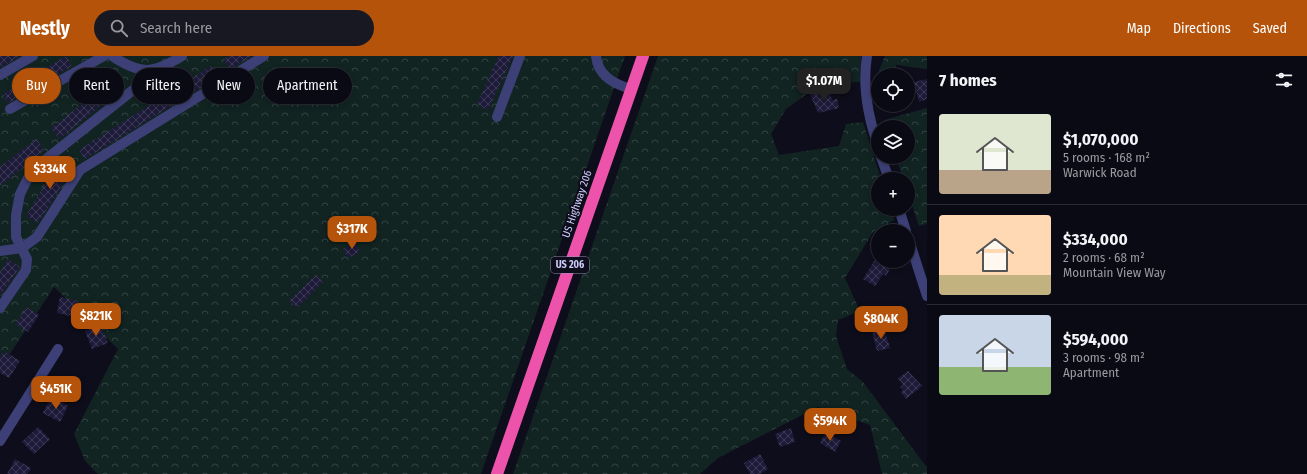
<!DOCTYPE html>
<meta charset="utf-8">
<style>
body{margin:0;font-family:"Fira Sans Condensed",sans-serif;background:#181822;color:#f1f3f6;height:100vh;display:flex;flex-direction:column;font-size:15px;white-space:nowrap}
*{box-sizing:border-box;margin:0}
p{font-size:13px;color:#999aa0}
.icon{flex:none;width:22px;height:22px;fill:none;stroke:currentColor;stroke-width:2;stroke-linecap:round;stroke-linejoin:round}
.map{position:relative;flex:1;overflow:hidden}
.drawer{display:flex;flex-direction:column;background:#0a0a14;width:380px}
.drawer>*{flex:none}
.banner{position:absolute;left:12px;top:12px;width:380px;height:36px;display:flex;gap:8px}
.buttons{position:absolute;left:871px;top:12px;display:grid;gap:8px}
.buttons a{display:grid;place-items:center;width:44px;height:44px;border-radius:50%;background:#0a0a14;box-shadow:0 2px 6px #0003,0 0 0 1px #2a2b34;font-size:20px}
.price{position:absolute;translate:-50% -34px;padding:0 9px;border-radius:8px;background:#b45309;color:#fff;font-size:13px;line-height:26px;filter:drop-shadow(0 1px 2px #0008)}
.price::after{content:'';position:absolute;left:50%;top:24px;width:12px;height:9px;margin-left:-6px;background:inherit;clip-path:polygon(0 0,100% 0,50% 100%)}
.price.active{background:#222;color:#fff}
ul{padding:0;list-style:none}
li{display:flex;align-items:center;gap:12px;height:100px;padding:0 12px}
li+li{border-top:1px solid #2a2b34}
li span{display:grid;place-items:center;flex:none;width:112px;height:80px;border-radius:4px;color:#555}
li>.icon{margin-inline-start:auto}
span .icon{width:48px;height:48px;fill:#fffc;stroke-width:1}
li b{font-size:17px}
h2{display:flex;justify-content:space-between;align-items:center;height:48px;padding:0 12px;font-size:17px}
.pill{padding:0 14px;border-radius:18px;background:#0a0a14;box-shadow:0 2px 6px #0003,0 0 0 1px #2a2b34;font-size:14px;line-height:36px}
.pill.active{background:#b45309;color:#fff}
header{display:flex;align-items:center;gap:24px;box-sizing:border-box;height:56px;padding:0 20px;background:#b45309;color:#fff}
header strong{font-size:19px}
nav{display:flex;gap:22px;margin-inline-start:auto;font-size:14px}
.search{width:280px;height:36px;background:#181822;display:flex;align-items:center;gap:10px;box-sizing:border-box;padding:0 14px;border-radius:22px;color:#999aa0;font-size:15px}
main{display:flex;flex:1;min-height:0}
.map>svg:first-child{display:block}
</style>
<header>
<strong>Nestly</strong>
<div class="search"><svg class="icon" aria-label="search" viewBox="0 0 24 24"><circle cx="10" cy="10" r="6"/><path d="M15 15l6 6"/></svg>Search here</div>
<nav><a>Map</a><a>Directions</a><a>Saved</a></nav>
</header>
<main>
<div class="map">
<svg width="927" height="418" viewBox="0 0 927 418">
<defs>
<pattern id="forest-crowns" width="20" height="18" patternUnits="userSpaceOnUse"><rect width="20" height="18" fill="#112422"/><path d="M2 6a3 3 0 1 1 6 0M12 15a3 3 0 1 1 6 0" fill="none" stroke="#324343"/></pattern>
<pattern id="building-cross-hatch" width="8" height="8" patternUnits="userSpaceOnUse"><rect width="8" height="8" fill="#1e1b3a"/><path d="M0 0l8 8M0 8l8-8" fill="none" stroke="#3e3b57"/></pattern>
</defs>
<rect width="100%" height="100%" fill="#0e0d1b"/>
<g fill="url(#forest-crowns)">
<path d="M0,0H625L481,418H98L85,405L74,378L118,293L54,231L0,313Z"/>
<path d="M658,0H861L860,26L822,27L786,53L771,78L779,99L839,90L846,68L863,66L881,123H878V153H891L894,164L873,176L845,222L860,255L838,264L836,280L847,313L863,326L925,409L927,410V418H882L870,369L818,351L718,402L700,418H513Z"/>
<path d="M885,0H927V13L896,9V19H878V36L875,24Z"/>
<path d="M927,52V168L919,170L908,138V123H903L896,101H908V71H886L884,64Z"/>
</g>
<g fill="url(#building-cross-hatch)">
<path d="M0,0H20L0,12Z"/>
<path d="M66,0L72,10L8,47L3,38Z"/>
<path d="M229,0H252L230,13L224,4Z"/>
<path d="M499,0H513L488,54L477,48Z"/>
<path d="M211,10L218,21L85,103L79,94Z"/>
<path d="M927,23V43L919,46L914,26Z"/>
<path d="M109,27L117,37L59,83L51,72Z"/>
<path d="M829,34L832,44L837,43L839,52L818,57L810,38Z"/>
<path d="M36,83L44,94L0,130V111Z"/>
<path d="M61,102L74,110L38,167L26,160Z"/>
<path d="M355,187L360,196L348,202L343,193Z"/>
<path d="M8,203L20,211L0,240V216Z"/>
<path d="M875,204L890,213L886,220L883,218L875,230L863,223Z"/>
<path d="M316,219L323,226L297,252L289,244Z"/>
<path d="M60,241L78,245L75,261L57,257Z"/>
<path d="M26,251L39,259L28,276L16,268Z"/>
<path d="M101,269L108,287L92,293L85,275Z"/>
<path d="M884,272L890,292L877,295L872,275Z"/>
<path d="M4,295L20,305L9,322L0,317V302Z"/>
<path d="M908,315L922,330L906,343L901,336L903,334L900,331L903,329L898,322Z"/>
<path d="M51,341L68,350L60,366L43,357Z"/>
<path d="M38,371L50,383L34,398L22,386Z"/>
<path d="M791,372L795,386L780,391L775,378Z"/>
<path d="M825,377L841,385L835,396L820,387Z"/>
<path d="M760,398L768,413L760,418H750L744,407Z"/>
<path d="M15,403L31,412L27,418H7Z"/>
</g>
<g fill="none" stroke-linecap="round" stroke-linejoin="round">
<g stroke="#3c4076" stroke-width="10">
<path d="M112,0C141,19 153,18 182,0"/>
<path d="M596,0C598,20 614,28 631,33"/>
<path d="M867,0C862,31 868,61 878,90"/>
<path d="M0,19L33,0"/>
<path d="M10,53L104,0"/>
<path d="M497,61L520,0"/>
<path d="M881,101L889,123"/>
<path d="M899,153L906,175"/>
<path d="M908,181L927,240"/>
<path d="M0,195L22,192L37,181L80,114L264,0"/>
<path d="M0,252L26,214L27,203L16,181V159L20,138L29,120L45,104L138,30L150,15"/>
<path d="M0,385L58,293"/>
</g>
<path stroke="#ee53ac" stroke-width="12" d="M497,418L643,0"/>
</g>
<g text-anchor="middle" dominant-baseline="central" stroke-width="4" stroke-linejoin="round" paint-order="stroke">
<rect fill="#0e0d1b" stroke="#9493b7" stroke-width="1" x="551" y="201" width="38" height="16" rx="3"/>
<g font-size="10" font-weight="bold" fill="#cdccfa">
<text x="570" y="209">US 206</text>
</g>
<g font-size="11" fill="#cdccfa" stroke="#0e0d1b">
<text transform="translate(577 148) rotate(-71)">US Highway 206</text>
</g>
</g>
</svg>
<div class="buttons">
<a><svg class="icon" aria-label="locate" viewBox="0 0 24 24"><circle cx="12" cy="12" r="6"/><path d="M12 2v4M12 18v4M2 12h4M18 12h4"/></svg></a>
<a><svg class="icon" aria-label="layers" viewBox="0 0 24 24"><path d="M12 4l9 5-9 5-9-5zM3 14l9 5 9-5"/></svg></a>
<a>+</a>
<a>−</a>
</div>
<b class="price active" style="left:824px;top:46px">$1.07M</b>
<b class="price" style="left:50px;top:134px">$334K</b>
<b class="price" style="left:352px;top:194px">$317K</b>
<b class="price" style="left:96px;top:281px">$821K</b>
<b class="price" style="left:881px;top:284px">$804K</b>
<b class="price" style="left:56px;top:354px">$451K</b>
<b class="price" style="left:830px;top:386px">$594K</b>
<div class="banner">
<a class="pill active">Buy</a>
<a class="pill">Rent</a>
<a class="pill">Filters</a>
<a class="pill">New</a>
<a class="pill">Apartment</a>
</div>
</div>
<section class="drawer">
<h2>7 homes<svg class="icon" aria-label="filters" viewBox="0 0 24 24"><path d="M4 7h16M4 17h16"/><circle cx="9" cy="7" r="2"/><circle cx="15" cy="17" r="2"/></svg></h2>
<ul>
<li><span style="background:linear-gradient(#dfe7d0 70%,#b9a48a 0)"><svg class="icon" aria-label="home" viewBox="0 0 24 24"><path d="M3 11l9-7 9 7M6 9v11h12V9"/></svg></span><div><b>$1,070,000</b><p>5 rooms · 168 m²</p><p>Warwick Road</p></div></li>
<li><span style="background:linear-gradient(#ffd9b3 75%,#c2b280 0)"><svg class="icon" aria-label="home" viewBox="0 0 24 24"><path d="M3 11l9-7 9 7M6 9v11h12V9"/></svg></span><div><b>$334,000</b><p>2 rooms · 68 m²</p><p>Mountain View Way</p></div></li>
<li><span style="background:linear-gradient(#c9d6e8 65%,#8fb573 0)"><svg class="icon" aria-label="home" viewBox="0 0 24 24"><path d="M3 11l9-7 9 7M6 9v11h12V9"/></svg></span><div><b>$594,000</b><p>3 rooms · 98 m²</p><p>Apartment</p></div></li>
</ul>
</section>
</main>
